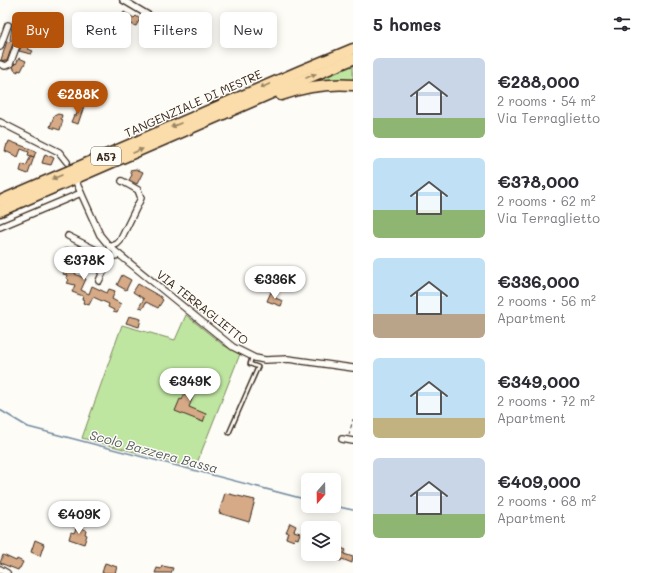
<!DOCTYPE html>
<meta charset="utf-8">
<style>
body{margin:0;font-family:Mali,sans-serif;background:#f2f2f3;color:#2b2b33;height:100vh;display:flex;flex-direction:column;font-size:15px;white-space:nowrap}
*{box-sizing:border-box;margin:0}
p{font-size:13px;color:#7c7c81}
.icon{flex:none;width:22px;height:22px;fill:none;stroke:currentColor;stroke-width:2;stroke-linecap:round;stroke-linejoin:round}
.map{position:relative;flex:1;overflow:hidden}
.details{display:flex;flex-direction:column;background:#fff;width:300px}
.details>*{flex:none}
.top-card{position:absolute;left:12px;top:12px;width:281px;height:36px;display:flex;gap:8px}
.needle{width:26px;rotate:200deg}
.buttons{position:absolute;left:301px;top:473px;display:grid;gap:8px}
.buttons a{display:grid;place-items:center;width:40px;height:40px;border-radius:6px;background:#fff;box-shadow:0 2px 10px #0003;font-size:20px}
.price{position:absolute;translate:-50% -34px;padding:0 9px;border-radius:14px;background:#fff;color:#222;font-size:13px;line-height:26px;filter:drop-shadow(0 1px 2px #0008)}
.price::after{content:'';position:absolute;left:50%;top:24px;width:12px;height:9px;margin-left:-6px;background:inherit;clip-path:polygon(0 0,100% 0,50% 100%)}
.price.selected{background:#b45309;color:#fff}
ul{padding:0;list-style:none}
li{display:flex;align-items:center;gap:12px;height:100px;padding:0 20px}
li span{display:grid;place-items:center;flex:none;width:112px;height:80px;border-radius:6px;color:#555}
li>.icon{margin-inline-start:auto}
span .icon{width:48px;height:48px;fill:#fffc;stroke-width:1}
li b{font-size:17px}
h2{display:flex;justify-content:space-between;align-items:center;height:48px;padding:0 20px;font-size:17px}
.tag{padding:0 14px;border-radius:6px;background:#fff;box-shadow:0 2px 10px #0003;font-size:14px;line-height:36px}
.tag.selected{background:#b45309;color:#fff}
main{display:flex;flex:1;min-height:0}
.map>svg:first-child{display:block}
</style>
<main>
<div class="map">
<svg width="353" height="573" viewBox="0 0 353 573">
<rect width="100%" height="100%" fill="#fdfcf7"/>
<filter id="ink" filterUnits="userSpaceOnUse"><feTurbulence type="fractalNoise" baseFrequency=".025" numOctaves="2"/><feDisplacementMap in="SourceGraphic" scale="8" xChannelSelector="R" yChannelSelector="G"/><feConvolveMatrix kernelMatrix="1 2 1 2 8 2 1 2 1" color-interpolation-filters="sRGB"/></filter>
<g filter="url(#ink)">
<g fill="#bfe6a1" stroke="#7d8860">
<path d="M353,64V83H313L312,81Z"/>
<path d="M186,315L223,345L240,354L195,468L82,438L122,325L175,340Z"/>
</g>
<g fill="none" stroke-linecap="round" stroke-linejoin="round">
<g stroke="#728b9f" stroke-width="1.5">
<path d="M0,410L28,427L308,500"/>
<path d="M334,506L353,510"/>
</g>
</g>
<g fill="#d6aa87" stroke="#3b2a1e">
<path d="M124,12L134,18L136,16L140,19L136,26L128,23L127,25L123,23L126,18L122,15Z"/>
<path d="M13,20L20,23L17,32H16L12,41L10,40Z"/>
<path d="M33,28L39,31L37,37L35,36L28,49L33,51L31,54L19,51L24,42H26L30,31H32Z"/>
<path d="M7,41L13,43L7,61H5L1,60Z"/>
<path d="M19,58L26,61L21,71L18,70V72L14,70V68H13L15,63L16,64Z"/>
<path d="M80,104L84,106L78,124L71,122L74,115L76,116Z"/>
<path d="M58,114L62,115L61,119L63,120L60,130L50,127L54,116Z"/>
<path d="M9,141L36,151L34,157L28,155L29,152L21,149L18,157L5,151L7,144H8Z"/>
<path d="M45,154L54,158L51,165L42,163Z"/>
<path d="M31,156L34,157L28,174L20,171L22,164L26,166Z"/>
<path d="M136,169L143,172L137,184L129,180L132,175L130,170Z"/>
<path d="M66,247L81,253L74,270L76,271L75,274L86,279L81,290L89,294L92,286L107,293L109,289L115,291L112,299L121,304L117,313L113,312L114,310L108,307L109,304L93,297L89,305L83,303L84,300L82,299L83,296L72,292L75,285L67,283L69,280L66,278L67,275L63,274L65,269L56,266L60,256L62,257Z"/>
<path d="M122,275L131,280L126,290L117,285Z"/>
<path d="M138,284L161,297V298L163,300L158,308L146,302L143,308L139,307L144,299L133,292Z"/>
<path d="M271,292L276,294L275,298L283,301L281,306L267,301Z"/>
<path d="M129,316L141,319L139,327L126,323Z"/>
<path d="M191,377L199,381L189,407L206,414L203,422L175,411L180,399L182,400Z"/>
<path d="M225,493L255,500L249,522L219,513Z"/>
<path d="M290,523L296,526L294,531L300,533L298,539L295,538L294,541L286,538L288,532H286Z"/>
<path d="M77,526L86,530L85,534L87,535L84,544L69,539L71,532L74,533Z"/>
<path d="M35,540L44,544L40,556L31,552Z"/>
<path d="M339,547L346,550L344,554L353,557L352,563L342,559L341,561L334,559Z"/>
<path d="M3,555L16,561L17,559L23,562L20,568H19L18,570L0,563Z"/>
<path d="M105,563L117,567L115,573H102Z"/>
<path d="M162,566L173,568L171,573H155L157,568L161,569Z"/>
</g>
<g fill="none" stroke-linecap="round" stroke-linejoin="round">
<g stroke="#3b2a1e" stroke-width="5.5">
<path id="service" d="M229,433L258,367L250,364L252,357"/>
</g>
<g stroke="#3b2a1e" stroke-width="8">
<g id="minor">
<path d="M123,0L185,37"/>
<path d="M0,47L8,25"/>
<path d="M0,64L5,66L10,64L25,23"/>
<path d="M0,122L53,149L59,152L67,162"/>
<path d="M77,184L100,235L110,247L233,347L255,358L265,360L288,359L353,368"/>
<path d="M0,227L81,193"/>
<path d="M68,236L110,257L119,255"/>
<path d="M110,247L117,244L120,241L141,198L138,190L122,181"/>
<path d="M99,281L110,257"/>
<path d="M342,439L353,441"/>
<path d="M0,569L7,573"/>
</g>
</g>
<g stroke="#3b2a1e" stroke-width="13">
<g id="motorway">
<path d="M281,95C304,87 328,83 353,85"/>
<path d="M0,201L300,71L353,49"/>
<path d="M0,211L274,92L353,59"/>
</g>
</g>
<path stroke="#3b2a1e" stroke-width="1" stroke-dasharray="4 3" stroke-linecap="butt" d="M349,435L353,419"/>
<use href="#service" stroke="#fdfcf7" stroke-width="2.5"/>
<use href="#minor" stroke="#fdfcf7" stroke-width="5.5"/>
<use href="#motorway" stroke="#faddab" stroke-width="10"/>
</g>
<defs><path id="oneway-solid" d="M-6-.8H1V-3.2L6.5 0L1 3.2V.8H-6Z"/></defs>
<g fill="#9a8464">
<use href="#oneway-solid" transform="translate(311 76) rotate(-23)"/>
<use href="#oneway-solid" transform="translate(265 86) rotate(156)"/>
<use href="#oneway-solid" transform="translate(176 125) rotate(157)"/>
<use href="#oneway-solid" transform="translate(138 151) rotate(-23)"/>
<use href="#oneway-solid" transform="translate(57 177) rotate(157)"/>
</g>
</g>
<g text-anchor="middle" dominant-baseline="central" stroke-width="3" stroke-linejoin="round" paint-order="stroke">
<rect fill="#fdfcf7" stroke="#75695f" stroke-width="1" x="91" y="147" width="30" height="18" rx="3"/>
<g font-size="11" font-weight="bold" fill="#3b2a1e">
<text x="106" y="156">A57</text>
</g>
<g font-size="12" fill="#3b2a1e" stroke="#fdfcf7">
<text transform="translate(193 103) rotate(-24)">TANGENZIALE DI MESTRE</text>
<text transform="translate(203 307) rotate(38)">VIA TERRAGLIETTO</text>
</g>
<g font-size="13" font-style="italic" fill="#575b5e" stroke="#fdfcf7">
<text transform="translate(154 451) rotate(15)">Scolo Bazzera Bassa</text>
</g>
</g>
</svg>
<div class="buttons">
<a><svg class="needle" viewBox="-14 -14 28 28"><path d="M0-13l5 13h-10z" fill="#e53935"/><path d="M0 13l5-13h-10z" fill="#7c7c81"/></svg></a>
<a><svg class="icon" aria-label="layers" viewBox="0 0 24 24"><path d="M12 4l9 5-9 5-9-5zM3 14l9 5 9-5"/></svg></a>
</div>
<b class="price selected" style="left:78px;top:115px">€288K</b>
<b class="price" style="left:84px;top:281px">€378K</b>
<b class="price" style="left:275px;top:300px">€336K</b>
<b class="price" style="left:190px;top:402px">€349K</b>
<b class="price" style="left:79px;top:535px">€409K</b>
<div class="top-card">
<a class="tag selected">Buy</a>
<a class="tag">Rent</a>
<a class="tag">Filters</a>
<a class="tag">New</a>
</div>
</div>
<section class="details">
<h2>5 homes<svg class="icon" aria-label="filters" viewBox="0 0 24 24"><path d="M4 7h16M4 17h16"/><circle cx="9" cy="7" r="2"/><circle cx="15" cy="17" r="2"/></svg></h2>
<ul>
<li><span style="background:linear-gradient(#c9d6e8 75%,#8fb573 0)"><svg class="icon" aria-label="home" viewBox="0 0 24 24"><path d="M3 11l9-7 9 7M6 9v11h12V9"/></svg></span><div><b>€288,000</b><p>2 rooms · 54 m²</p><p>Via Terraglietto</p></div></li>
<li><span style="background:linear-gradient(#bfe0f5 65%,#8fb573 0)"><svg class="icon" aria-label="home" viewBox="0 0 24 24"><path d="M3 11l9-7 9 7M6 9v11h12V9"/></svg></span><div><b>€378,000</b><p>2 rooms · 62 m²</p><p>Via Terraglietto</p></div></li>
<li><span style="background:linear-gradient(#bfe0f5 70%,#b9a48a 0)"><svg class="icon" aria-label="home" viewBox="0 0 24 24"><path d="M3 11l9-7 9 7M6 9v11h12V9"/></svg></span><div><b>€336,000</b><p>2 rooms · 56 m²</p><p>Apartment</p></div></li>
<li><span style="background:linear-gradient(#bfe0f5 75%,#c2b280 0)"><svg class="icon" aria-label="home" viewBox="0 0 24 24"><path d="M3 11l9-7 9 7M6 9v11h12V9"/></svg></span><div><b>€349,000</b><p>2 rooms · 72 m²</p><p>Apartment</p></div></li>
<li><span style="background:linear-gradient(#c9d6e8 70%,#8fb573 0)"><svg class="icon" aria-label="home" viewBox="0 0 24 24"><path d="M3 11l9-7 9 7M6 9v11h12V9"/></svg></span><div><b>€409,000</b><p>2 rooms · 68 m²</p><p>Apartment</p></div></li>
</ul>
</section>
</main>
